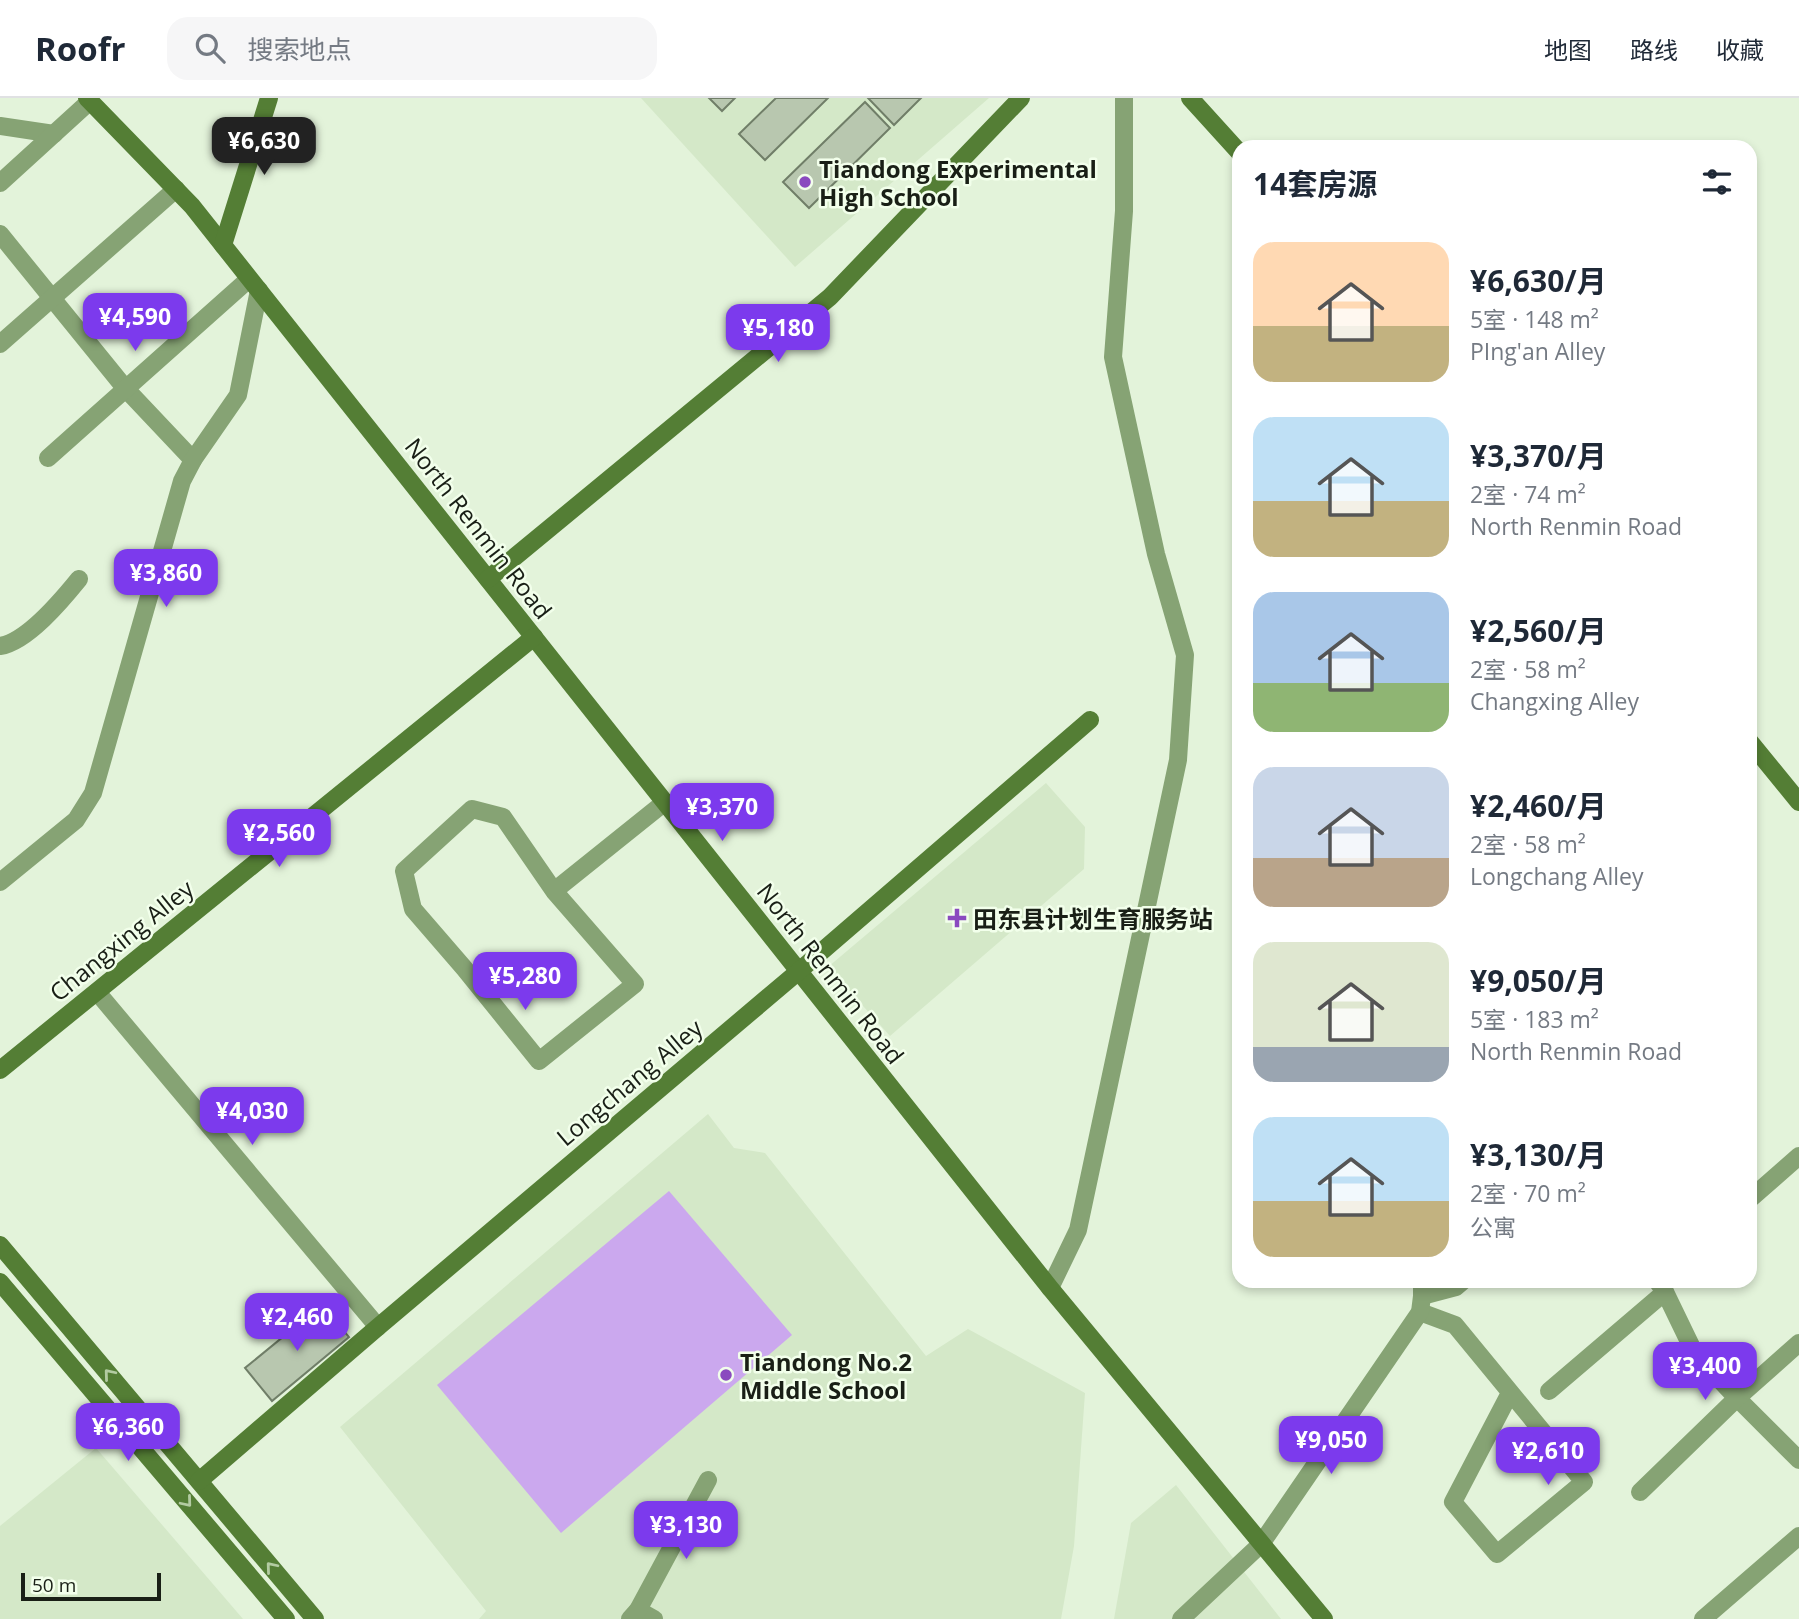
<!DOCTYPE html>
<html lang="zh">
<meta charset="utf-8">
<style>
body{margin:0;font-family:"Open Sans","Noto Sans SC",sans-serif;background:#f6f6f7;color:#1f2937;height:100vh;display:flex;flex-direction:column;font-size:26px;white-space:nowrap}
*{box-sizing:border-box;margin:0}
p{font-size:23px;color:#747a83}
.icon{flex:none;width:38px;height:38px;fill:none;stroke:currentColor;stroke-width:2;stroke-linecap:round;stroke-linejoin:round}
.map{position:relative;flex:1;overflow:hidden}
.panel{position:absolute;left:1232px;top:42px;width:525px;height:1148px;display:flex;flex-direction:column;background:#fff;border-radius:21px;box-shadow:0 4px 10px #0003}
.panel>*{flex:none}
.scale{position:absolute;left:21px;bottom:18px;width:140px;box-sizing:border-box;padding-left:7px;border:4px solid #191f16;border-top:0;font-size:19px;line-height:24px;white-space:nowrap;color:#191f16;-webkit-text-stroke:5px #f2ffeb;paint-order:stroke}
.price{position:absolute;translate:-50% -60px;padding:0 16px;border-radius:14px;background:#7c3aed;color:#fff;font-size:23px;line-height:46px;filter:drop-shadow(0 2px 4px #0008)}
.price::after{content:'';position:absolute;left:50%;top:42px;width:21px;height:16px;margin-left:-10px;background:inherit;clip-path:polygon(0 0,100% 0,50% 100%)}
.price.selected{background:#222;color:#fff}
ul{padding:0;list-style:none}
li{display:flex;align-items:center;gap:21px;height:175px;padding:0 21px}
li span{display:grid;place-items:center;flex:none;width:196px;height:140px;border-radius:21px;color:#555}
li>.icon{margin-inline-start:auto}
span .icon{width:84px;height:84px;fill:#fffc;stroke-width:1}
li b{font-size:30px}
h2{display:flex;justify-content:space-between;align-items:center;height:84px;padding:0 21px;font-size:30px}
header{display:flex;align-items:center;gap:42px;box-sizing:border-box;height:98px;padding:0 35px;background:#fff;border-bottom:2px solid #e0e1e3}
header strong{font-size:33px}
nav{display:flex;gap:38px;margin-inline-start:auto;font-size:24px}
.search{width:490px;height:63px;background:#f6f6f7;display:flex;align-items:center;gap:18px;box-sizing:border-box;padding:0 24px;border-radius:21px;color:#747a83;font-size:26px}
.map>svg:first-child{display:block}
</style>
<header>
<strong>Roofr</strong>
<div class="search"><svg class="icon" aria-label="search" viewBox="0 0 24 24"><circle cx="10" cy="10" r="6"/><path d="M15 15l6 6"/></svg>搜索地点</div>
<nav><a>地图</a><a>路线</a><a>收藏</a></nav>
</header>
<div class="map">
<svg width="1799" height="1521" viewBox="0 0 1799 1521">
<rect width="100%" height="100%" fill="#e3f3da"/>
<g fill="#d4e8c8">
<path d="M641,0H989L795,169Z"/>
<path d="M1046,685L1085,729L1084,771L890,938L828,869Z"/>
<path d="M708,1016L734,1050L765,1055L926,1258L968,1231L1085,1295L1074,1448L1061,1521H479L486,1513L340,1329Z"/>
<path d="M96,1350L243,1521H0V1428Z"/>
<path d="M1176,1387L1281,1521H1114L1131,1425Z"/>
</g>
<path fill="#cba8ee" d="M669,1093L792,1237L561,1435L437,1287Z"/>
<g fill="#b8c7af" stroke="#707e68" stroke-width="2">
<path d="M709,0H735L722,13Z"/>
<path d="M776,0H828L765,62L739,36Z"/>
<path d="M868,0H921L894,27Z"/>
<path d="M865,4L890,30L809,110L783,84Z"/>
<path d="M322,1207L349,1239L272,1303L245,1270Z"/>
</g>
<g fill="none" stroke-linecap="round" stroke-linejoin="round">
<g stroke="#86a374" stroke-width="18">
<path d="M0,28L54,36"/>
<path d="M0,85L90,3"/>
<path d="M0,136L125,290L193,362"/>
<path d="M0,246L176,91"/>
<path d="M48,360L249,181"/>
<path d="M0,548C27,544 62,502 79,481"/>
<path d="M0,784L76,722L93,695L182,383L193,362L238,297L259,192"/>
<path d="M554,793L503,719L472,711L404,773L413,811L464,870L539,963L635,886L554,793L665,704"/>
<path d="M97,894L378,1229"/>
<path d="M1750,1101L1799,1058"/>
<path d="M1657,1183L1665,1194L1694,1254L1737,1300L1799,1362"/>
<path d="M1050,1190L1078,1132L1178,662L1185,557L1156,456L1113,259L1124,113V0"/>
<path d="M1422,1198L1456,1189L1463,1183"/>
<path d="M1420,1214L1455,1227L1584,1384L1497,1456L1453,1404L1510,1295"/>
<path d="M1549,1293L1665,1194"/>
<path d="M1640,1394L1737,1300L1799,1245"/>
<path d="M638,1512L654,1521"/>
<path d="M630,1521L638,1512L708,1382"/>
<path d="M1181,1521L1261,1446L1420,1214L1422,1198V1183"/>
<path d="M1703,1521L1799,1438"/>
</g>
<g stroke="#547e35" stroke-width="18">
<path d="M87,0L192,108L1050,1190L1324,1521"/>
<path d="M1190,0L1239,54"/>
<path d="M223,147L269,0"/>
<path d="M488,481L830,199L1021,0"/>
<path d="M1750,644L1799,704"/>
<path d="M0,972L534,539"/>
<path d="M0,1147L315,1521"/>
<path d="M0,1184L286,1521"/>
<path d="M199,1383L378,1229L799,873L1090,622"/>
</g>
</g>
<defs><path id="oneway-chevron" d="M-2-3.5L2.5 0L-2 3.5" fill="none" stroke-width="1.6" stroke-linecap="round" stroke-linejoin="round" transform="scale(1.75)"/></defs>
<g stroke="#b3cba2">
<use href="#oneway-chevron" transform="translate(109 1276) rotate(-130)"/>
<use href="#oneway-chevron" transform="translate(187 1404) rotate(50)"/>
<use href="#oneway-chevron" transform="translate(271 1469) rotate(-130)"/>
</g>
<g fill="#8a4abf" stroke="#f2ffeb" stroke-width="2.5">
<circle cx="805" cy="84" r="7"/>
<path d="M953.5 809.5h7v7h7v7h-7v7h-7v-7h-7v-7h7z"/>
<circle cx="726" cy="1277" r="7"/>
</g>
<g text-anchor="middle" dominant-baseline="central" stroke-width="5" stroke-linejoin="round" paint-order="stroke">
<g font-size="24" font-weight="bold" fill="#191f16" stroke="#f2ffeb" text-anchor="start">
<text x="819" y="70">Tiandong Experimental<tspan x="819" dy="28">High School</tspan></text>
<text x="973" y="820">田东县计划生育服务站</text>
<text x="740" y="1263">Tiandong No.2<tspan x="740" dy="28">Middle School</tspan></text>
</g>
<g font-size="24" fill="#191f16" stroke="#f2ffeb">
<text transform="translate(479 430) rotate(52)">North Renmin Road</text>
<text transform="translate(121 842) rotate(-39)">Changxing Alley</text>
<text transform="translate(831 875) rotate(52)">North Renmin Road</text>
<text transform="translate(629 984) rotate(-40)">Longchang Alley</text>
</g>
</g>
</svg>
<div class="scale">50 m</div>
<b class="price selected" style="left:264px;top:79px">¥6,630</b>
<b class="price" style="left:135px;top:255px">¥4,590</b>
<b class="price" style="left:778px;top:266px">¥5,180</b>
<b class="price" style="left:166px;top:511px">¥3,860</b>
<b class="price" style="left:722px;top:745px">¥3,370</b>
<b class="price" style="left:279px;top:771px">¥2,560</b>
<b class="price" style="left:525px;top:914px">¥5,280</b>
<b class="price" style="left:252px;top:1049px">¥4,030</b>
<b class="price" style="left:297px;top:1255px">¥2,460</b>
<b class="price" style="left:1705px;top:1304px">¥3,400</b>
<b class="price" style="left:128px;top:1365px">¥6,360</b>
<b class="price" style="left:1331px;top:1378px">¥9,050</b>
<b class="price" style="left:1548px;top:1389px">¥2,610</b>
<b class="price" style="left:686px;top:1463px">¥3,130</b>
<section class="panel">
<h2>14套房源<svg class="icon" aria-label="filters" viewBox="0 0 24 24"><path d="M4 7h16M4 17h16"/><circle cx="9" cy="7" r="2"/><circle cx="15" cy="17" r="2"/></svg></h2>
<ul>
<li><span style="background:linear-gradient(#ffd9b3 60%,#c2b280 0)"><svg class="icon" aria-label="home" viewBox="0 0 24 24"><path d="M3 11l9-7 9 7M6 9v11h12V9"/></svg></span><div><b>¥6,630/月</b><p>5室 · 148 m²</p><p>PIng'an Alley</p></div></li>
<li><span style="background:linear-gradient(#bfe0f5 60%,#c2b280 0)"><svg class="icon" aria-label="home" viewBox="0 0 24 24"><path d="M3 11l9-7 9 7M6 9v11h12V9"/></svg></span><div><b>¥3,370/月</b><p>2室 · 74 m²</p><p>North Renmin Road</p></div></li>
<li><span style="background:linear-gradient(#a9c7e8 65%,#8fb573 0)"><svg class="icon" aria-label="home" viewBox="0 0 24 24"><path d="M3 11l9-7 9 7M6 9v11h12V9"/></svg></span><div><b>¥2,560/月</b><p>2室 · 58 m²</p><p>Changxing Alley</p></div></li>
<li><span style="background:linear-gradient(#c9d6e8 65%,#b9a48a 0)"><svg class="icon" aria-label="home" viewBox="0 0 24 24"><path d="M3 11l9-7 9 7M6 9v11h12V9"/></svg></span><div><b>¥2,460/月</b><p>2室 · 58 m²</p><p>Longchang Alley</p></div></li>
<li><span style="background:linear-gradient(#dfe7d0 75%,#9aa5b1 0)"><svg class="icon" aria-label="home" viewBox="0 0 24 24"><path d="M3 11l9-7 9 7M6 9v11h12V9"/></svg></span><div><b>¥9,050/月</b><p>5室 · 183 m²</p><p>North Renmin Road</p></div></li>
<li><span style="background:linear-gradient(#bfe0f5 60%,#c2b280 0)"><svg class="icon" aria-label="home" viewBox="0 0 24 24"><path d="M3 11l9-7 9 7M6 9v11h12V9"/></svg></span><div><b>¥3,130/月</b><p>2室 · 70 m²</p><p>公寓</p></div></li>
</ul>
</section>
</div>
